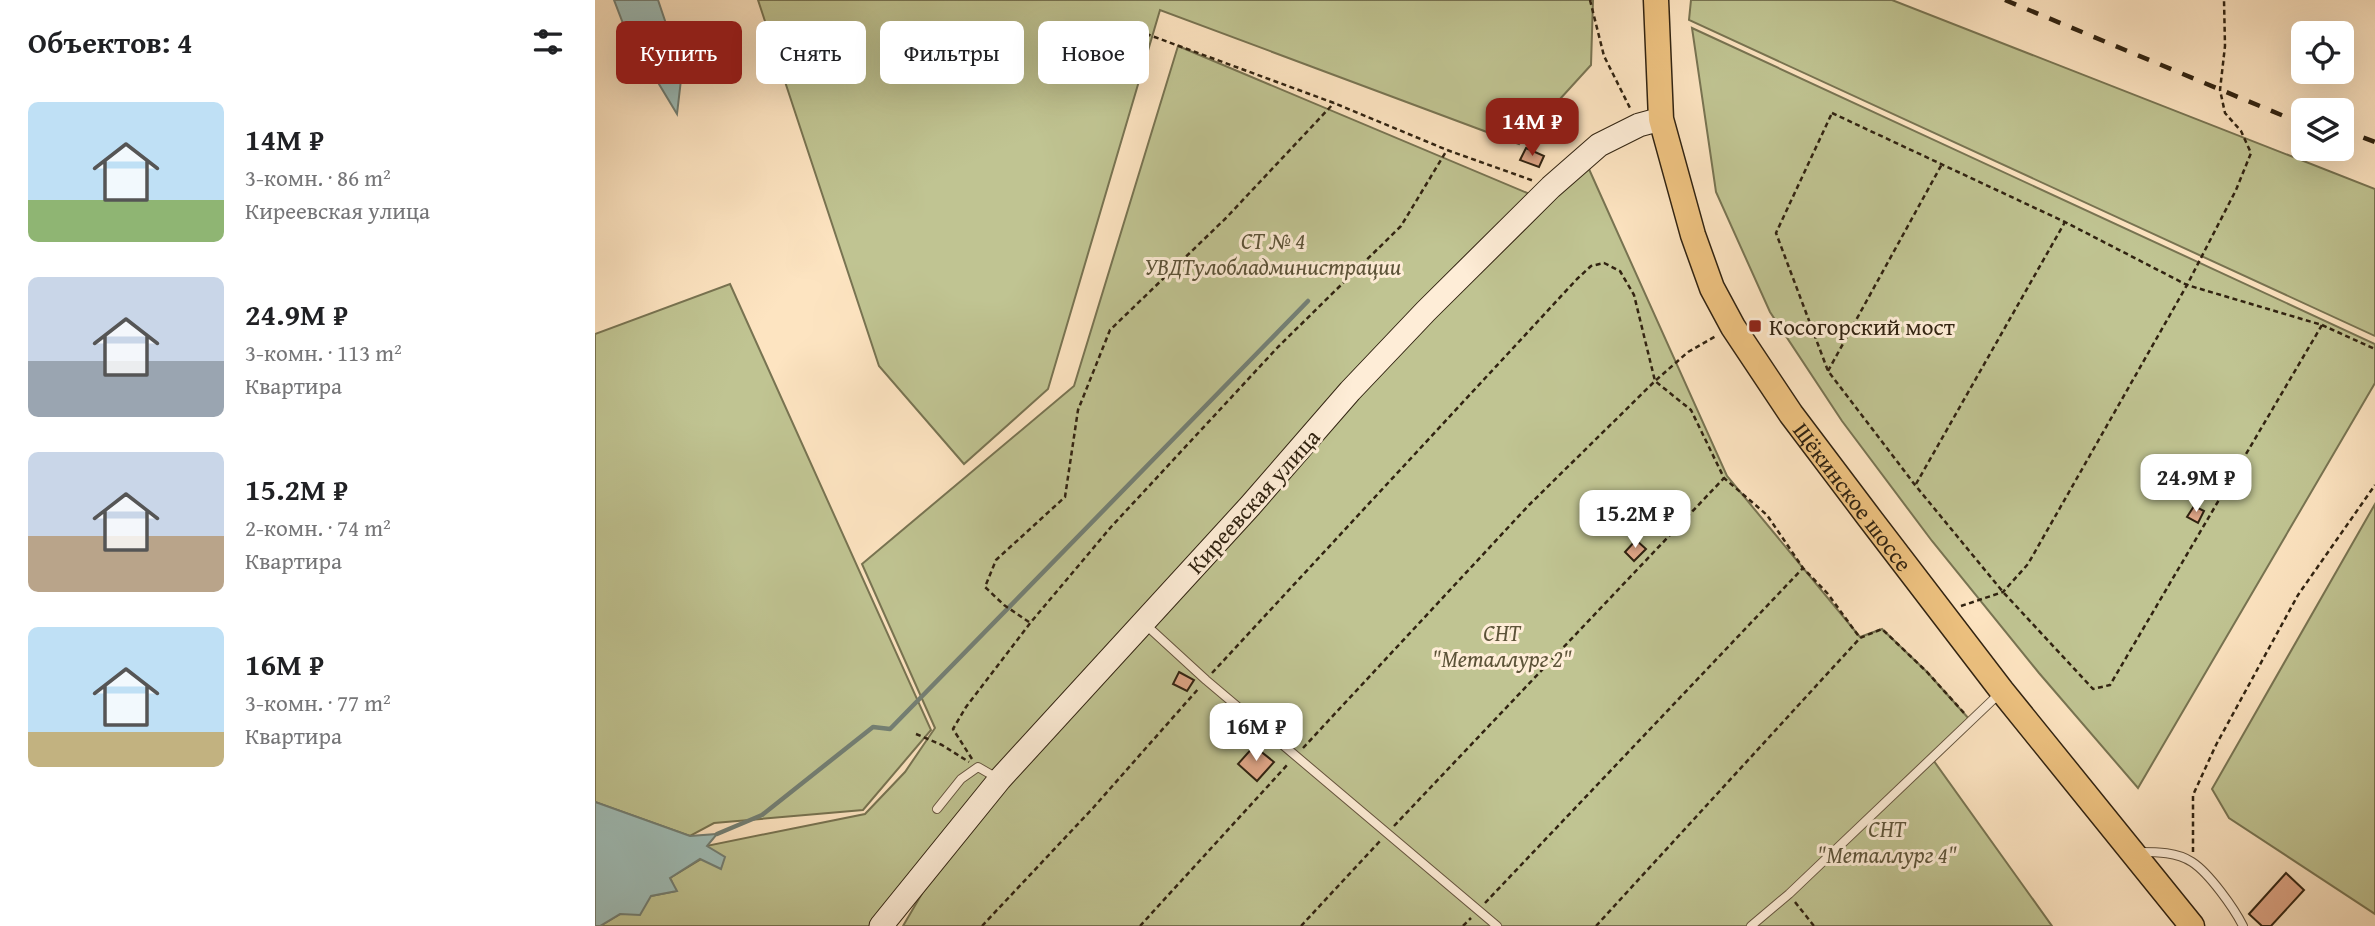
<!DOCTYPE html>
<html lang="ru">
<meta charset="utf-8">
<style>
body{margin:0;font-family:"Gentium Book Plus",serif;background:#f2f2f2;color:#202124;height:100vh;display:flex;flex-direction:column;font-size:26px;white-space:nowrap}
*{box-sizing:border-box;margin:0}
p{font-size:23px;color:#757577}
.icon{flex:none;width:38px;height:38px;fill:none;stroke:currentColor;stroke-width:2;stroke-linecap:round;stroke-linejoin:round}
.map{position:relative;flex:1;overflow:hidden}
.side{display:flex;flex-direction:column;background:#fff;width:595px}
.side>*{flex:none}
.hud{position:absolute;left:21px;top:21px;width:665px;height:63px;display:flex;gap:14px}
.controls{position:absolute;left:1696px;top:21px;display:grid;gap:14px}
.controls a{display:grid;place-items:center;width:63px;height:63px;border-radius:10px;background:#fff;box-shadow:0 7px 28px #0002;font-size:35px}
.price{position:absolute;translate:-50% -60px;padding:0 16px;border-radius:14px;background:#fff;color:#222;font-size:23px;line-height:46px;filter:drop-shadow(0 2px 4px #0008)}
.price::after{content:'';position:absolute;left:50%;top:42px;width:21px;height:16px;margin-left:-10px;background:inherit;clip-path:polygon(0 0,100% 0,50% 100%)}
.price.on{background:#8f2418;color:#fff}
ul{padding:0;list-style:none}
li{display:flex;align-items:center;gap:21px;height:175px;padding:0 28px}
li span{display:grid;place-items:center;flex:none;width:196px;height:140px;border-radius:10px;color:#555}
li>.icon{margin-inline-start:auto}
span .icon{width:84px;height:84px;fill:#fffc;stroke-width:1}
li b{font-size:30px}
h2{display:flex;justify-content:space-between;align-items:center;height:84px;padding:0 28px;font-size:30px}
.tag{padding:0 24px;border-radius:10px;background:#fff;box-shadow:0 7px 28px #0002;font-size:24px;line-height:63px}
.tag.on{background:#8f2418;color:#fff}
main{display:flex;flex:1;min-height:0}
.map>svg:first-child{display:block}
</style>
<main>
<section class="side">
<h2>Объектов: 4<svg class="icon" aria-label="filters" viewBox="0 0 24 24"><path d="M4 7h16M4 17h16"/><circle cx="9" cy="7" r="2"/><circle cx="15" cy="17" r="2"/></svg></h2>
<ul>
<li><span style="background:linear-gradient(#bfe0f5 70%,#8fb573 0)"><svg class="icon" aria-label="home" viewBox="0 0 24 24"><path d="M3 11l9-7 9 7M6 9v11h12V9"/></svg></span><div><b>14M ₽</b><p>3-комн. · 86 m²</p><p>Киреевская улица</p></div></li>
<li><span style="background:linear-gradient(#c9d6e8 60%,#9aa5b1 0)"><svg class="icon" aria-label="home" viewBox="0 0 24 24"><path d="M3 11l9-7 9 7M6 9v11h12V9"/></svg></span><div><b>24.9M ₽</b><p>3-комн. · 113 m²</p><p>Квартира</p></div></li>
<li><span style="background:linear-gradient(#c9d6e8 60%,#b9a48a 0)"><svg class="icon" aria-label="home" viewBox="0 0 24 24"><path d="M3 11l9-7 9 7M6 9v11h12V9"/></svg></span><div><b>15.2M ₽</b><p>2-комн. · 74 m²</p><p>Квартира</p></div></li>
<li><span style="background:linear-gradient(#bfe0f5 75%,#c2b280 0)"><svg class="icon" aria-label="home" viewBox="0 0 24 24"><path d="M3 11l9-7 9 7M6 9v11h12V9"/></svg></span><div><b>16M ₽</b><p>3-комн. · 77 m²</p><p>Квартира</p></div></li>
</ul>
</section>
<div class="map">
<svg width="1780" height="926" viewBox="0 0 1780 926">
<rect width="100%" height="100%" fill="#fde4c1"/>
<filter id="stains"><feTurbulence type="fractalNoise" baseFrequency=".00286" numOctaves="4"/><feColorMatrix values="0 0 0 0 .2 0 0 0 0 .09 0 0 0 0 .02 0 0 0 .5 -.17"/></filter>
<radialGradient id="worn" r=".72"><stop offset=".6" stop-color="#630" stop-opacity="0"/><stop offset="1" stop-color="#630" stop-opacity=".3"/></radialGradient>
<g fill="#c0c492" stroke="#787452" stroke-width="2">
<path d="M163,0H998L996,65L924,144L565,10L453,389L369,464L284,366Z"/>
<path d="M1096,0H1297L1780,189V336L1094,20Z"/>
<path d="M1097,28L1780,344V383L1543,788L1444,673L1337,541L1247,421L1175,312L1121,192Z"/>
<path d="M583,46L944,198L989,158L1132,476L1265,637L1287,629L1332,672L1375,720L1336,757L1457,926H308L366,827L286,926H5L56,896L81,891L75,878L106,859L111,846L270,814L310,772L340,728L267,564L479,386Z"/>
<path d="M135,284L336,730L268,810L119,823L95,836L0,802V334Z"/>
<path d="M1780,504V914L1634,818L1617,789Z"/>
</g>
<g fill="#a0beb8" stroke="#748075" stroke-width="2">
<path d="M19,0H63L87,71L82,114L29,26Z"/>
<path d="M0,802L95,836L122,834L112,846L130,857L126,869L105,859L75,878L82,891L56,896L45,915L25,914L5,926H0Z"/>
</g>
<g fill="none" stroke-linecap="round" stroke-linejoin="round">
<path stroke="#748075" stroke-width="4.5" d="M122,834L167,815L278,727L295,729L713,301"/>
</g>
<g fill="#e0a687" stroke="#312311" stroke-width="2">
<path d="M931,148L949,156L944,167L925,160Z"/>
<path d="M1599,506L1609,511L1603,523L1592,517Z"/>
<path d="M1041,540L1051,549L1039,561L1030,552Z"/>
<path d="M584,672L599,680L592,691L578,684Z"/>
<path d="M659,746L679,762L662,781L643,764Z"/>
<path d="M1691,873L1709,890L1676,926H1667L1654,914Z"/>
</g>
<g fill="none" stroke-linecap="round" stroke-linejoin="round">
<g stroke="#64533d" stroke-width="10">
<g id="lane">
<path d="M551,625L611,680L902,926"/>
<path d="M342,809L366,779L383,767L402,778"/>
<path d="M1544,852C1562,852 1582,852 1597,862C1614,873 1639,908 1648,926"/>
<path d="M1156,926L1194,894L1405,693"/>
</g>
</g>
<g stroke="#312311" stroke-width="25">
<path id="secondary" d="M286,926L405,779L655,506L755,391L831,311L956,187L1004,145L1044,125L1066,119"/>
</g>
<g stroke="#312311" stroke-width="27">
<g id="primary">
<path id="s1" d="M1061,0L1066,119L1098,235L1117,288L1138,327L1196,414L1273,516L1407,691L1597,926"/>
</g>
</g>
<g stroke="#312311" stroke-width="2.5" stroke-dasharray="5 3.5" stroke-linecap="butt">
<path d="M995,0L1009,56L1036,110"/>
<path d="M509,27L546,32L739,103L852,150L939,181"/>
<path d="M1237,113L1470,222L1592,285L1727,325L1515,685L1498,689L1408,592L1320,485L1233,371L1181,233Z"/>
<path d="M1727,325L1780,349"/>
<path d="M1233,371L1347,164"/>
<path d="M1321,484L1470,222"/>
<path d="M1366,606L1408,592L1433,564L1592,285L1641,190L1656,153L1646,131L1630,113L1625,90L1630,46L1629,0"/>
<path d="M434,622L409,605L390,587L401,560L470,497L483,410L515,330L631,218L739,103"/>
<path d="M617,673L982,279L996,266L1009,263L1025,271L1039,295L1060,381L1096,410L1129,478L1172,515L1208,568L1233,594L1265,638L1287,629L1332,672L1369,713"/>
<path d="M321,734L347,745L374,762"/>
<path d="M708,748L934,505L1060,381L1093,352L1121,336"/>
<path d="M377,759L358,729L371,707L436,622L516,527L683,347L806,226L852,150"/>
<path d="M799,826L1129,478"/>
<path d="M1598,852V795L1621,745L1703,595L1780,485"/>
<path d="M1200,902L1219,926"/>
<path d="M890,903L1208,568"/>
<path d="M387,926L498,808L604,688"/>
<path d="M545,926L694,763"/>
<path d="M706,926L785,841"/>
<path d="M868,926L876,918"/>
<path d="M1001,926L1265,638"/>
</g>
<use href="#lane" stroke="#feedd7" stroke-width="8"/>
<use href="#secondary" stroke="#feedd7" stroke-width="23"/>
<use href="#primary" stroke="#eec280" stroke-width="24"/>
<g stroke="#312311" stroke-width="4.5" stroke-dasharray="12 12" stroke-linecap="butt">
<path d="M1410,0L1708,124"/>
<path d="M1746,129L1780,142"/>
</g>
</g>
<rect fill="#8f2418" stroke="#feedd7" stroke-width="2.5" x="1153" y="319" width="14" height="14" rx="3.5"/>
<g text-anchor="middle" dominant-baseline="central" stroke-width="6" stroke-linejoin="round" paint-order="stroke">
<g font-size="23" font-style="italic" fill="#5c5338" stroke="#feedd7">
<text x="678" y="240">СТ № 4<tspan x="678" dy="26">УВДТулобладминистрации</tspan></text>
<text x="907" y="632">СНТ<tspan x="907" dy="26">"Металлург 2"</tspan></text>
<text x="1292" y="828">СНТ<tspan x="1292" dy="26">"Металлург 4"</tspan></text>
</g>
<g font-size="23" fill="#312311" stroke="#feedd7" text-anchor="start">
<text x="1174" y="326">Косогорский мост</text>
</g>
<g font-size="23" fill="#312311" stroke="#feedd7">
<text stroke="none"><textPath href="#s1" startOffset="548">Щёкинское шоссе</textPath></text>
<text transform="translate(658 501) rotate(-48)">Киреевская улица</text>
</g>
</g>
<rect width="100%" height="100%" filter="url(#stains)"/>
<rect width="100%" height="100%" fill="url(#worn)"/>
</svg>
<div class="controls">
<a><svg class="icon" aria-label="locate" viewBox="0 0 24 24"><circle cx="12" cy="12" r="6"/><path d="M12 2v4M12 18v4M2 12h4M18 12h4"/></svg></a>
<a><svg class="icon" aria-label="layers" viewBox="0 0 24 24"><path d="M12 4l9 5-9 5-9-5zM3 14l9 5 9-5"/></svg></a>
</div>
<b class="price on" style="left:937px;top:158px">14M ₽</b>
<b class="price" style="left:1601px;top:514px">24.9M ₽</b>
<b class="price" style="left:1040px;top:550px">15.2M ₽</b>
<b class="price" style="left:661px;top:763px">16M ₽</b>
<div class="hud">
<a class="tag on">Купить</a>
<a class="tag">Снять</a>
<a class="tag">Фильтры</a>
<a class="tag">Новое</a>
</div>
</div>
</main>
